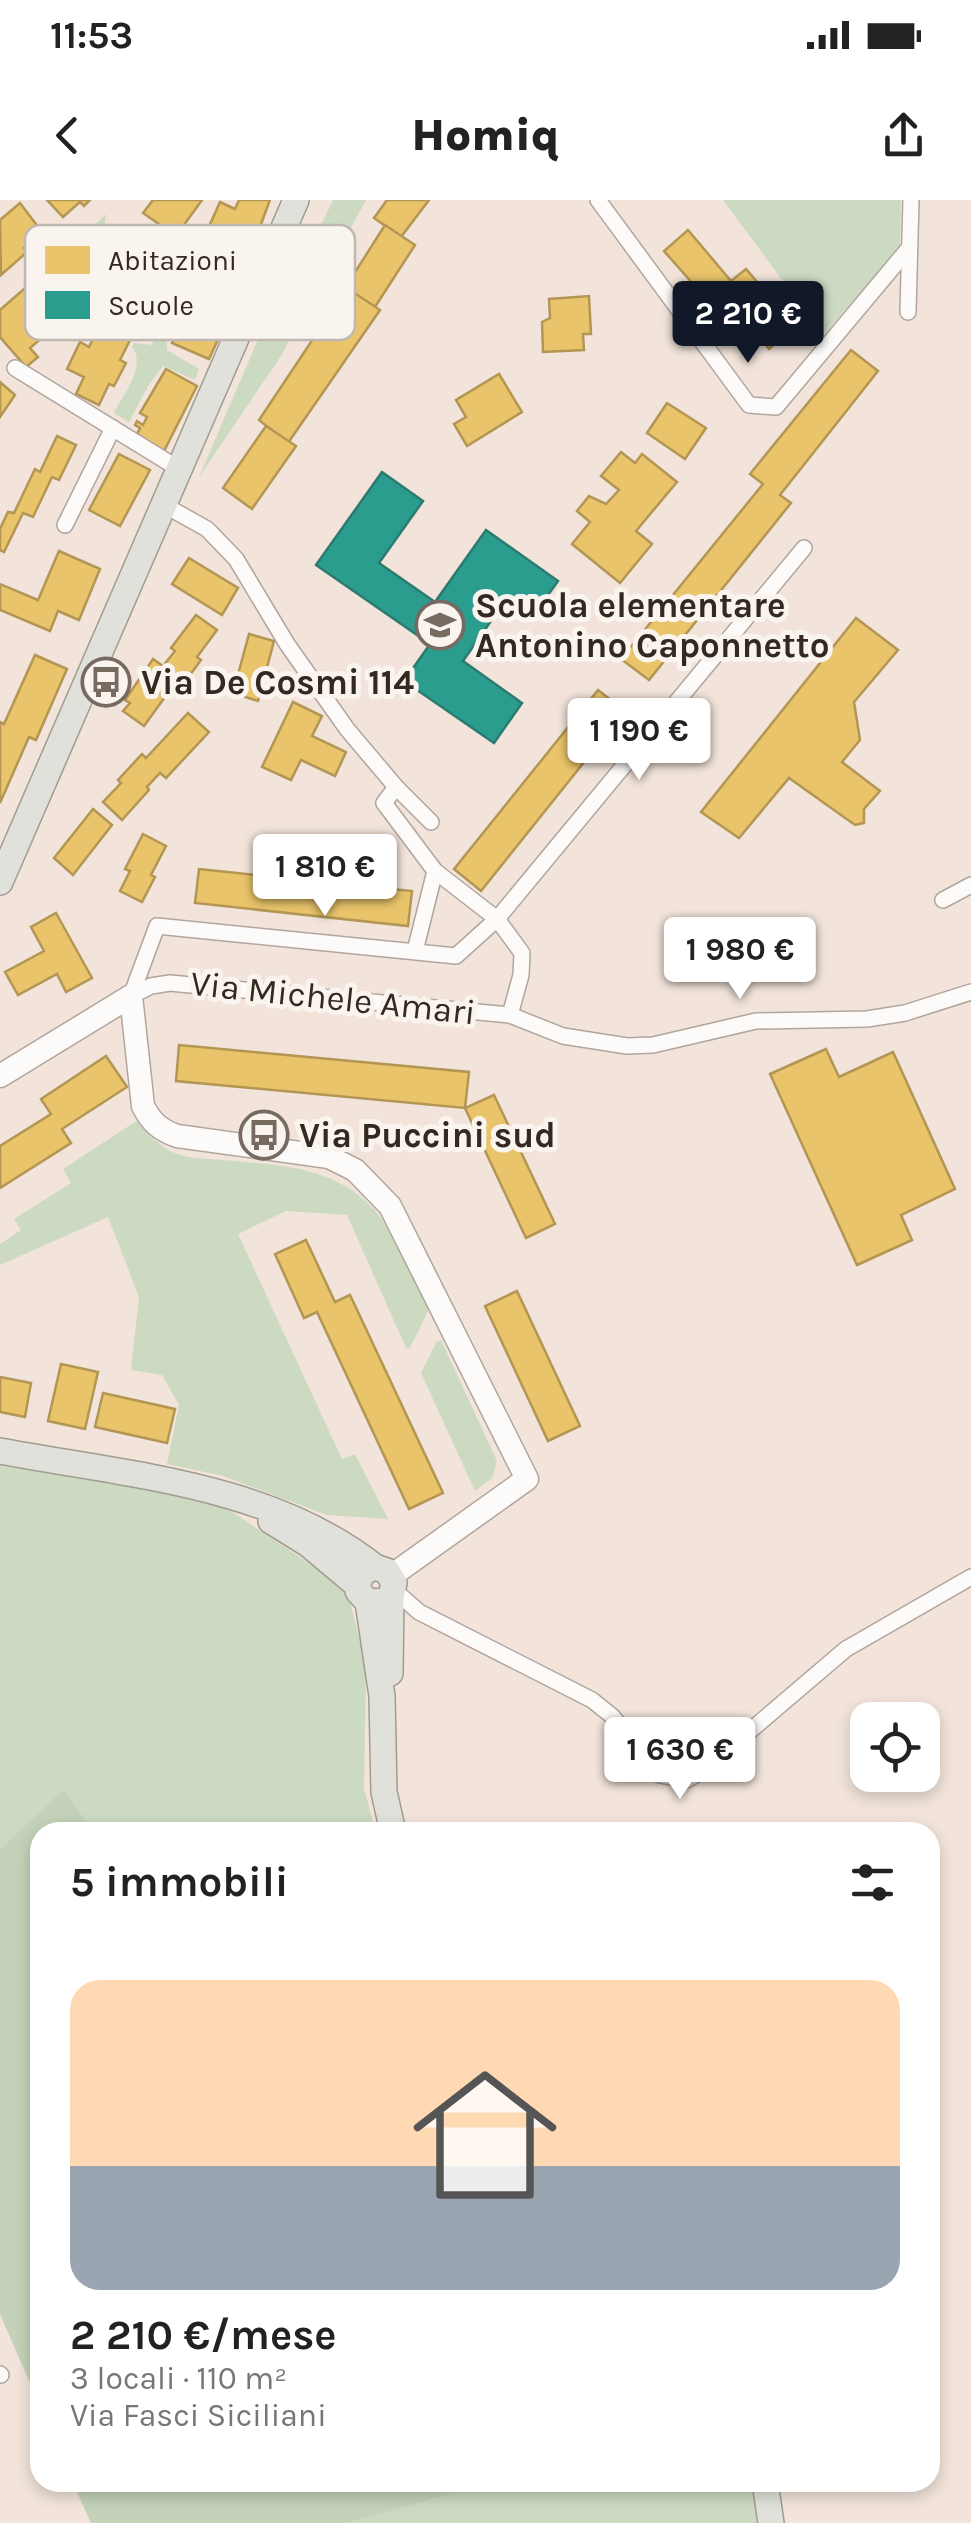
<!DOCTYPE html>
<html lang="it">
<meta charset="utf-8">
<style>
body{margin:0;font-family:Karla,sans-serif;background:#f6f6f6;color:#222;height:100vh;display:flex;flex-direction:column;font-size:38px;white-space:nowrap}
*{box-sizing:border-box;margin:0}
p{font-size:32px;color:#767676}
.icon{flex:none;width:55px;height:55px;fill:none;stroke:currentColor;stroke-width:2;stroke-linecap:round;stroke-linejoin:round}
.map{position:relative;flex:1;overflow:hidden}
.drawer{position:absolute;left:30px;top:1622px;width:910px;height:670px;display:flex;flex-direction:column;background:#fff;border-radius:30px;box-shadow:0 5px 15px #0003}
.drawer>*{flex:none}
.fabs{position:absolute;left:850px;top:1502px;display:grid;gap:20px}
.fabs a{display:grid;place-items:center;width:90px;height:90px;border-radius:20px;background:#fff;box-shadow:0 5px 15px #0003;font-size:50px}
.price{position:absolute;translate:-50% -85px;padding:0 22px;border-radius:10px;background:#fff;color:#222;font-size:32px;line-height:65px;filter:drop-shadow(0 2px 5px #0008)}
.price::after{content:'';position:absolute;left:50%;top:60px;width:30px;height:22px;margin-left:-15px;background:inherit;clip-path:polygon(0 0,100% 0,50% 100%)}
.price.active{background:#111827;color:#fff}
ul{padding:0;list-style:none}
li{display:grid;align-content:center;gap:20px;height:530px;padding:0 40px}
li span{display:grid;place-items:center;height:310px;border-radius:30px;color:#555}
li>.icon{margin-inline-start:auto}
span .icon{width:180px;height:180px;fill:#fffc;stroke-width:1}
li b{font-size:42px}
h2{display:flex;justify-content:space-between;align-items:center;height:120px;padding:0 40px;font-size:42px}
.status{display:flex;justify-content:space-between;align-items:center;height:70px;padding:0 50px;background:#fff;direction:ltr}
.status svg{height:28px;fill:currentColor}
header{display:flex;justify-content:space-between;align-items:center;height:130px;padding:0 40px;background:#fff;font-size:45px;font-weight:800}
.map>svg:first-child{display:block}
</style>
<div class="status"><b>11:53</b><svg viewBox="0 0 49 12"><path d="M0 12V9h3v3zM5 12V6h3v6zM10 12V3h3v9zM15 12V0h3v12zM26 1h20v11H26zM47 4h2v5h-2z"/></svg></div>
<header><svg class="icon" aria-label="back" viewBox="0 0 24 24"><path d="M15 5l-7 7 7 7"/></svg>Homiq<svg class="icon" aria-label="share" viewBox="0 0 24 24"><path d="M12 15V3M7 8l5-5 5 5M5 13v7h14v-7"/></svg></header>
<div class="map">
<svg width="971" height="2323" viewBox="0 0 971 2323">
<rect width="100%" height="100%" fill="#f2e4da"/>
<g fill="#cddac2">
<path d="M333,0H366L340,48L315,38Z"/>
<path d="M723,0H901L900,47L823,135Z"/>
<path d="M106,14L95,94L62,56Z"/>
<path d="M111,29C119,31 129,32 136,35C156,44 162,66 186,42L201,60L195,78C177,79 170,84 164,101L172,115L167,132V150L199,169L195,180L163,166L148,186L129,222L114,213C123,195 147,166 132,147L134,143L153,145L151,133L129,127L127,104L103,89Z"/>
<path d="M312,50L330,64L281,156L199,277L290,65L299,53Z"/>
<path d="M138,920C148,934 161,949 178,954C192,959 209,959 224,960C272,965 323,965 362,998C396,1026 410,1071 429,1109L410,1148H406L347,1015L286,1011L238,1034L342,1259L355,1254L388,1319L327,1315L223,1276L167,1264L179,1205L162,1175L131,1170L139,1097L108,1017L0,1065V1044L21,1030L14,1019L71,983L63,969Z"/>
<path d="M441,1140L497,1261L492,1278L475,1291L421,1173L437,1141Z"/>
<path d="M0,1257L222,1305L347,1389L366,1467L364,1589L376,1632H94L62,1591L0,1649Z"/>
<path d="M491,2282L751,2283L758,2323H345Z"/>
</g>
<g fill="#c3d2b8">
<path d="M63,1590L94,1632H40V2206L0,2114V1649Z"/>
<path d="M73,2283H491L345,2323H91Z"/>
</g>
<g fill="#e9c46a" stroke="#b39654" stroke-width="2.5">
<path d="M47,0H90L84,6L80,2L63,17Z"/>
<path d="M153,0H202L176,36L143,13Z"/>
<path d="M239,0H270L242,75L212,62L217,47L213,42L203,54L189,40L201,28L207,31L220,2L235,9Z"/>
<path d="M387,0H429L401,37L374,18Z"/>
<path d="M20,3L42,32L24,48L27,52L1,75L0,20Z"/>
<path d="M385,25L415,45L375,107L345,88Z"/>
<path d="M688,30L731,81L746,69L795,126L769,149L720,92L709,102L664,51Z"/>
<path d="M62,78L83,102L30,148L38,157L26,167L0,137V110L24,89L35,102Z"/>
<path d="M199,83L221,92L210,117L225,124L209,159L172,143L184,115L174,110L185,84L194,88Z"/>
<path d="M347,88L380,110L288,243L259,220Z"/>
<path d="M589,96L591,134H583L584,150L543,152L542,122L550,118L549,99Z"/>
<path d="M101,122L132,136L120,160L126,163L114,186L109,184L99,205L76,194L84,177L67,169L80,142L89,147Z"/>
<path d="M851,150L878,171L780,295L791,303L649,480L621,459L763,284L750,274Z"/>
<path d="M166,169L197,186L163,253L135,238L140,228L135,225L137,221L143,225L147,217L140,213Z"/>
<path d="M499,174L522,212L467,246L454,224L466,217L456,200Z"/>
<path d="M0,182L15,195L0,217Z"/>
<path d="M667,203L706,228L685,259L647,233Z"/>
<path d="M266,226L296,246L252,309L223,288Z"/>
<path d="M57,236L76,245L59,280L52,277L33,317L23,313L4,352L0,350V329L8,312L14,313L35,269L40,272Z"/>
<path d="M621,252L635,263L642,254L677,282L636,331L652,344L620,383L572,344L590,322L577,311L589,296L606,304L619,290L601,276Z"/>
<path d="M119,254L150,270L120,326L89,310Z"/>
<path d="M59,351L100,369L79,420L58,411L50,431L0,410V384L38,400Z"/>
<path d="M189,358L238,388L222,415L172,384Z"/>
<path d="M196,415L217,430L197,457L201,460L184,483L174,476L161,494L165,497L144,526L123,511L130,503L125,500L153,459L163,466L175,451L171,448Z"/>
<path d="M856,418L898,450L854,502L860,540L842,562L880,591L864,609V623L855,625L789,578L739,638L701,612Z"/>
<path d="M249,434L274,441L258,501L233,493Z"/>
<path d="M35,455L67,469L36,540L29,537L0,603V522L4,524Z"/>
<path d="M598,490L625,511L481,691L454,669Z"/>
<path d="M293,502L322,516L312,536L346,552L335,576L301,560L291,580L262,567Z"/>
<path d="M188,513L209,532L166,578L160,573L147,587L149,590L122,620L103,602L121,583L118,580L142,554L146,558Z"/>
<path d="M93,609L112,625L73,675L54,658Z"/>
<path d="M143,634L166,646L151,675L155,677L142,702L120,691L130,671L125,669Z"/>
<path d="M199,669L412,691L408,726L195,703Z"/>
<path d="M56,713L92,778L66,792L57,774L18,795L5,772L44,751L31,727Z"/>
<path d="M179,845L469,872L465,908L176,881Z"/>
<path d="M826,849L839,877L893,852L955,989L901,1015L912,1040L857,1065L770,874Z"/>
<path d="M106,856L127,887L62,929L71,943L0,988V946L51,914L41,899Z"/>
<path d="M494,895L555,1024L526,1038L465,908Z"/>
<path d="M306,1040L335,1102L350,1095L443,1293L409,1309L317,1112L304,1118L275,1054Z"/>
<path d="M517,1091L580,1226L548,1241L485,1106Z"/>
<path d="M61,1164L98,1172L85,1229L48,1221Z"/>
<path d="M0,1177L31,1183L25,1217L0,1212Z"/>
<path d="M103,1193L175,1209L167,1243L95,1227Z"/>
</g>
<path fill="#2a9d8f" stroke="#2d7a6e" stroke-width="2.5" d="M382,272L423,301L379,363L435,402L486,330L558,381L533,416L507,398L463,461L522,503L494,543L404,481L430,444L316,365Z"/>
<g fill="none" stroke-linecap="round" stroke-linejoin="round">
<g stroke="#b1a59d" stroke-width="18">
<g id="street">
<path d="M598,0L749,205L776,207L909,48"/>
<path d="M908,112L911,0"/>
<path d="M15,168L179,269"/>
<path d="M164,305L207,329L236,359L287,444L347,529L396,587L384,603L435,671L415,751"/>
<path d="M65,325L113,228"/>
<path d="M396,587L431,622"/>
<path d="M943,700L971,685"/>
<path d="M131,796L151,786L170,783L510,815L563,836L627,846L653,845L756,821L867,819L905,813L971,792"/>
<path d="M131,796L157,726L456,756L497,719L435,671"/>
<path d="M510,815L521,775L522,753L497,719L804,348"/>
<path d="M394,1390L419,1412L592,1500L612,1516L660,1575L686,1580L703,1571L846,1449L971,1377"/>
<path d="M0,2174L1,2175"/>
</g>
</g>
<g stroke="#b1a59d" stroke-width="25">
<path id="secondary" d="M0,876L131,796L143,906C151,922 160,930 177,936L329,957L355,970L390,1006L527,1279L391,1376"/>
</g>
<g stroke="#a09c8f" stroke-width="28">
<g id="primary">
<path d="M0,682L296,0"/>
<path d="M0,1251C128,1275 270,1284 375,1367"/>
<path d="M271,1321L308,1344L357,1385L358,1391L368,1402L385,1401L391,1396L394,1383L387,1371L375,1367L363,1372L357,1385"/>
<path d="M368,1402L382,1496L384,1592L393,1632"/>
<path d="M390,1473L391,1396"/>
<path d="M765,2282L771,2323"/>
</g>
</g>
<use href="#street" stroke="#fdfbf9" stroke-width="15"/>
<use href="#secondary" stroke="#fdfbf9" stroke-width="22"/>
<use href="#primary" stroke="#e1e1db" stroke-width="25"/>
</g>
<defs>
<g id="school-ring" transform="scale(2.5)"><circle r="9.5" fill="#faf4ef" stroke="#766a61" stroke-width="1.5"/><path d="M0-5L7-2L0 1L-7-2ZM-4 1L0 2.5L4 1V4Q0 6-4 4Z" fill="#766a61"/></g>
<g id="bus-ring" transform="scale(2.5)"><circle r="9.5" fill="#faf4ef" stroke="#766a61" stroke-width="1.5"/><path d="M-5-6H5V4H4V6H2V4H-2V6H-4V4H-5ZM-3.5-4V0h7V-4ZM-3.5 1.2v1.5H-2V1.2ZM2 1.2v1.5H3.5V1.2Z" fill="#766a61"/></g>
</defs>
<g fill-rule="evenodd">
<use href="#school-ring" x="440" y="425"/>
<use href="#bus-ring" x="106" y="482"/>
<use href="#bus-ring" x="264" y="935"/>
</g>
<g text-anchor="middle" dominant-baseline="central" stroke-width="10" stroke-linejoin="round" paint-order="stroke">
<g font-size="35" font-weight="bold" fill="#342920" stroke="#faf4ef" text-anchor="start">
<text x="475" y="405">Scuola elementare<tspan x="475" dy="40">Antonino Caponnetto</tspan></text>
<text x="141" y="482">Via De Cosmi 114</text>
<text x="299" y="935">Via Puccini sud</text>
</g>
<g font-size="35" fill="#342920" stroke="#faf4ef">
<text transform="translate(333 798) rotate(6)">Via Michele Amari</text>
</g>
</g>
<rect x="25" y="25" width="330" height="115" rx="15" fill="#faf4ef" stroke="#bfb7b1" stroke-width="2.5"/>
<rect x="45" y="46" width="45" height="28" fill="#e9c46a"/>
<rect x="45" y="91" width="45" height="28" fill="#2a9d8f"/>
<g font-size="28" fill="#342920">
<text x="108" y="70">Abitazioni</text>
<text x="108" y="115">Scuole</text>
</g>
</svg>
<div class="fabs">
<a><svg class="icon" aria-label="locate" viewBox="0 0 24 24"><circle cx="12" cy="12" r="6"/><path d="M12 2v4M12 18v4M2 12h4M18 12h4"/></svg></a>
</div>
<b class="price active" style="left:748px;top:166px">2 210 €</b>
<b class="price" style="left:639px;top:583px">1 190 €</b>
<b class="price" style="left:325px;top:719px">1 810 €</b>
<b class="price" style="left:740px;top:802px">1 980 €</b>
<b class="price" style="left:680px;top:1602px">1 630 €</b>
<section class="drawer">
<h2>5 immobili<svg class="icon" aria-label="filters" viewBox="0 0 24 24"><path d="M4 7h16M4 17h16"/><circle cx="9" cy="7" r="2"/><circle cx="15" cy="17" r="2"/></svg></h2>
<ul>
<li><span style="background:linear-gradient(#ffd9b3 60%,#9aa5b1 0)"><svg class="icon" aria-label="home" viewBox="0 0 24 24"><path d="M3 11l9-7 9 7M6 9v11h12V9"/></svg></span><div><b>2 210 €/mese</b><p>3 locali · 110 m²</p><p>Via Fasci Siciliani</p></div></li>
</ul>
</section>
</div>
